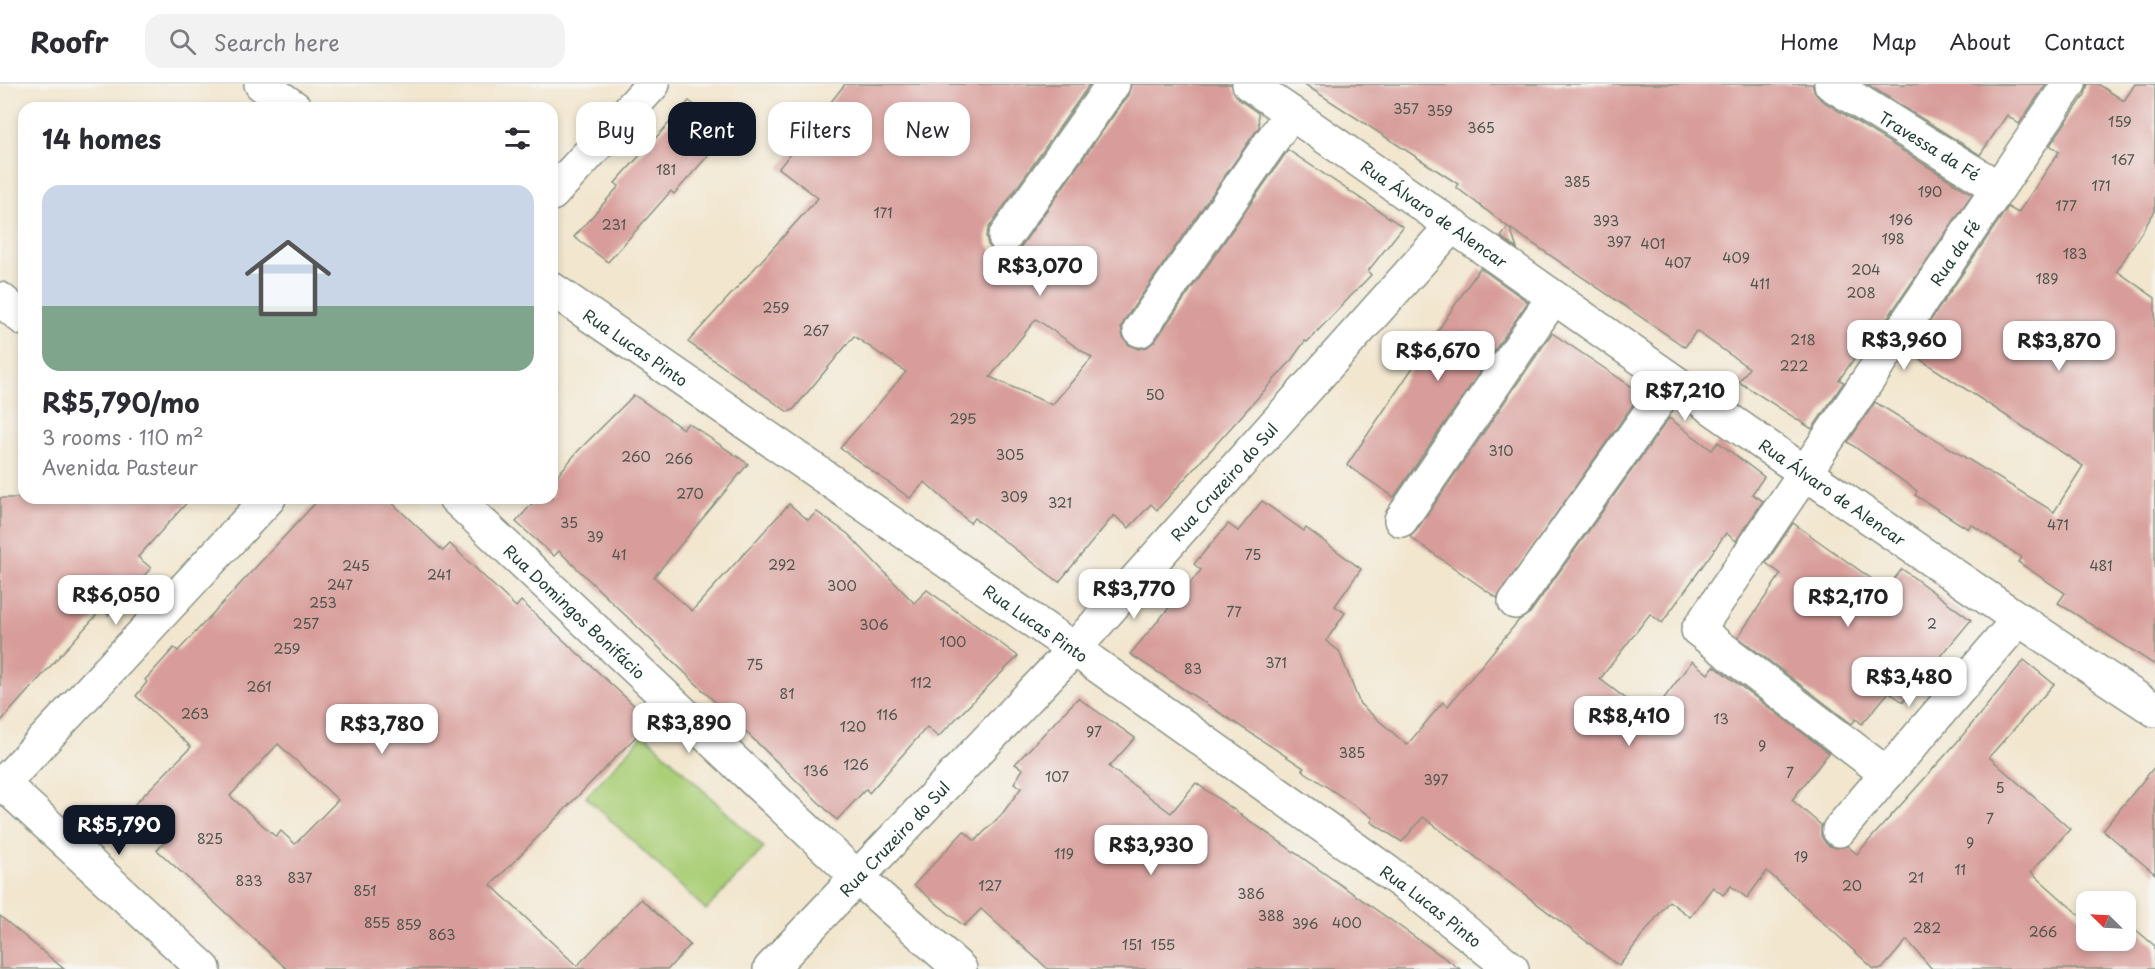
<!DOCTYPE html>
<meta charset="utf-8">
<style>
body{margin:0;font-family:"Playpen Sans",sans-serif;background:#f2f2f3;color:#2b2b33;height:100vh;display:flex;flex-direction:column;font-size:22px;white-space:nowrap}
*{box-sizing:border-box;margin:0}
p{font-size:20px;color:#7c7c81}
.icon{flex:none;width:33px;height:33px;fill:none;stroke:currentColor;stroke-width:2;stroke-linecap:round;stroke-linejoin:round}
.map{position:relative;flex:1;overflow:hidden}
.sheet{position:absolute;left:18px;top:18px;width:540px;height:402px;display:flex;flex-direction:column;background:#fff;border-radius:18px;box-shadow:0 3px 9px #0003}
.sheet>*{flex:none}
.top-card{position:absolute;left:576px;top:18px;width:570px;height:54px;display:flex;gap:12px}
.needle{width:39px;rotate:294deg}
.buttons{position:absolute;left:2076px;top:807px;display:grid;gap:12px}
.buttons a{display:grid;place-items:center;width:60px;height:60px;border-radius:12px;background:#fff;box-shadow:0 3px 9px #0003;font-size:30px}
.price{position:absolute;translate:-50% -51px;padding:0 14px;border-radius:12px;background:#fff;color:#222;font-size:20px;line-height:39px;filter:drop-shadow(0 2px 3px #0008)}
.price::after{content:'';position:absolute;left:50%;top:36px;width:18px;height:14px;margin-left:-9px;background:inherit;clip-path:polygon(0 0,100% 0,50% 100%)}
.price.current{background:#111827;color:#fff}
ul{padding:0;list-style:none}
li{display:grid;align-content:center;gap:12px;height:318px;padding:0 24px}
li span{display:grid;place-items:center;height:186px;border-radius:18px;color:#555}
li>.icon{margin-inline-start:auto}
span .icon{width:108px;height:108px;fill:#fffc;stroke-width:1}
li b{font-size:26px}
h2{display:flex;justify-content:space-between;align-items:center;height:72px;padding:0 24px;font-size:26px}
.tag{padding:0 21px;border-radius:18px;background:#fff;box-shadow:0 3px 9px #0003;font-size:21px;line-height:54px}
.tag.current{background:#111827;color:#fff}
header{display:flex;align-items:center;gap:36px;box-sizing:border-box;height:84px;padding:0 30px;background:#fff;border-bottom:2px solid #e1e1e2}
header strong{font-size:28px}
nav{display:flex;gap:33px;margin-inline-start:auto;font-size:21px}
.search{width:420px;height:54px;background:#f2f2f3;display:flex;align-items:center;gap:15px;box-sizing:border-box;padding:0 21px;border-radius:18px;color:#7c7c81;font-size:22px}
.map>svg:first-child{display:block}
</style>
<header>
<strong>Roofr</strong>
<div class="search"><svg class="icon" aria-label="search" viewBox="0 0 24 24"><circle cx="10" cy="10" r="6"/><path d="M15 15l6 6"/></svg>Search here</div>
<nav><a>Home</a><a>Map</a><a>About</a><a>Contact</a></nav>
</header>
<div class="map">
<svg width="2155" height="885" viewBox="0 0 2155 885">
<rect width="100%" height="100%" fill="#f6f6f2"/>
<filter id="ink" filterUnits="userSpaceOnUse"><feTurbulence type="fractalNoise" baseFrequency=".0167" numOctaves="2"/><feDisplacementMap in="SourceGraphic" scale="12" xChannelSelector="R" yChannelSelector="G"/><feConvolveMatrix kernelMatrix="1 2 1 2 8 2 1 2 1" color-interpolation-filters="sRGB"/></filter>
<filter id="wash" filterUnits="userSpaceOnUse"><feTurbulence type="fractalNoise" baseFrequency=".008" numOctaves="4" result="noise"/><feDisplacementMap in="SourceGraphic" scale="24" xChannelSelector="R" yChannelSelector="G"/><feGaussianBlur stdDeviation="1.35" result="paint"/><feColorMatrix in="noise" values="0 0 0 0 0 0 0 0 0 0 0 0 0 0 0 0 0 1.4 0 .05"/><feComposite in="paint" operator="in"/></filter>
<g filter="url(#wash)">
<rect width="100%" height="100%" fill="#f2e6cf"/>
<path fill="#abcf78" stroke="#658656" stroke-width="1.5" d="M644,650L764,764L706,826L586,713Z"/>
<g id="blocks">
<g fill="#d89d9a" fill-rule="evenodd">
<path d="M845,0H1090L989,143L986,152L988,161L995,169L1004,172L1013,170L1020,164L1128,11L1131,0H1231L1238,15L1258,29L1259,43L1125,235L1121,244L1123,253L1129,261L1138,265L1147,263L1155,257L1288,66L1403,143L1368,187L1371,191L1307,258L1305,257L1290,278L1157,426L1151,420L1129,444L1114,431L1059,498L974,434L970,439L925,398L910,414L840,364L906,288L854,252L793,326L788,328L688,258L818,114L779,84ZM1036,235L1092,274L1052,321L990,293Z"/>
<path d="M1304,0H1812L1815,9L1821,16L1972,110L1878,248L1875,245L1839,296L1844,298L1812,345L1739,298L1749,284L1696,247L1685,263L1510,144L1517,165L1501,153L1508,143L1456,103L1458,100Z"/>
<path d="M1867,0H2046L2019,40L2007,31L1980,71Z"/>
<path d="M2088,0H2098L2124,17L2135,0H2155V127L2117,187L2155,214V581L2058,519L2065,509L2018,478L2021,473L1971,440L1968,445L1915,411L1917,407L1848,358L1875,318L2054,428L2083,382L1909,268L2008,123L2018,129L2059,68L2050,61L2085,11Z"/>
<path d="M689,17L730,47L674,110L671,107L608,178L574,153L619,102L615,99Z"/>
<path d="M1480,184L1528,218L1394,413L1347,381Z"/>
<path d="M1552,249L1641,309L1497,514L1410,453L1416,447Z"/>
<path d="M634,311L683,345L688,339L748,380L654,493L692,527L789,420L808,436L817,428L848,450L914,519L927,506L1018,572L938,653L927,643L869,709L866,705L837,736L559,467L554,472L516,438L537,414H552V398L578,367Z"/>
<path d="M1669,334L1712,366L1718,358L1764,393L1752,410L1763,417L1736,457L1726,449L1662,539L1650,530L1600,595L1650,633L1692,577L1708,590L1714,582L1829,669L1792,716L1821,741V752L1827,761L1836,764L1847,762L1857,770L1958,657L2024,576L2054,600L1989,673L2070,745L2031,788L2086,837V856H2126V842L2128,839L2155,862V885H1932L1907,856L1882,885H1874L1767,787L1747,814L1731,802L1723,811L1713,803L1690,833L1669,817L1619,882L1423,733L1402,758L1371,738L1373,734L1302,686L1304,684L1130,570L1201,486L1194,480L1228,440L1238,447L1262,417L1304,447L1306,444L1361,485L1335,522L1345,529L1326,557L1339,567L1360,620L1407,661L1443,618L1448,622L1519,536L1530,529Z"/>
<path d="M0,414H191L138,473L151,484L108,531L102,525L0,638Z"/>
<path d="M320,414H387L443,467L450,460L516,523L521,517L651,637L491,801L577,882L641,815L690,861L668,885H287L157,766L170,753L134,721L191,663L136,612L147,598L145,596L174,564L178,567ZM278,660L338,716L295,760L281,747L276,753L230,712Z"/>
<path d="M1793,439L1886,505L1902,485L1971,536L1903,618L1889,608L1862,640L1856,635L1852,640L1738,553L1781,490L1766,479Z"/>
<path d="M1078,614L1135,654L1109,683L1171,729L1196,699L1460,885H1048L981,825L964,842L914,801L964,747L975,757L1002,730L1021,704L1014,699L1023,685L1015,680Z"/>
<path d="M2155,682V790L2103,746Z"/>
<path d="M0,832L64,885H0Z"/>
</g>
</g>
</g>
<g filter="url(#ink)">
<use href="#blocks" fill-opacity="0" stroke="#889282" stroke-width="1.5"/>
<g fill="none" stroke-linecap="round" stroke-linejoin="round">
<g stroke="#889282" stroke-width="36">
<g id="street">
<path d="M261,0L295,24"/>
<path id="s1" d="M1249,0C1551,209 1848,424 2155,626"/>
<path id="s2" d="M1831,0L1997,103"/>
<path d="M552,110L653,0"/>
<path d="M1005,153L1113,0"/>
<path id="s3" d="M552,205L1074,565L1417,809L1512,885"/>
<path d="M0,215L24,235"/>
<path d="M1140,246L1291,29"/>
<path id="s4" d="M455,414L857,793L960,885"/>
<path d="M1401,436L1553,214"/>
<path d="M1515,518L1672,298"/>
<path id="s5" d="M1887,690L1698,546L2069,0"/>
<path d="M0,697L204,885"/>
<path d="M0,703L269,414"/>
<path d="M1839,746L2018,536"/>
<path id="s6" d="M770,885L1074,565L1451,143"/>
</g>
</g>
<use href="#street" stroke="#fff" stroke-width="33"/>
</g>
</g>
<g text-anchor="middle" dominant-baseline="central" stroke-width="6" stroke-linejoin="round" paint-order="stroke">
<g font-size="14" fill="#4d554e">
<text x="1406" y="24">357</text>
<text x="1440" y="26">359</text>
<text x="2120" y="37">159</text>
<text x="1481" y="43">365</text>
<text x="2123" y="75">167</text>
<text x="666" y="85">181</text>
<text x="1577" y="97">385</text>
<text x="2101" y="101">171</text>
<text x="1930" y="107">190</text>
<text x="2066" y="121">177</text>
<text x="883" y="128">171</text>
<text x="1901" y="135">196</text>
<text x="1606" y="136">393</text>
<text x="614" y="140">231</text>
<text x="1893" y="154">198</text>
<text x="1619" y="157">397</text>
<text x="1653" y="159">401</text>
<text x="2075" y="169">183</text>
<text x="1736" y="173">409</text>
<text x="1678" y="178">407</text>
<text x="1866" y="185">204</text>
<text x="2047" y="194">189</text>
<text x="1760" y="199">411</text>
<text x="1861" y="208">208</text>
<text x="776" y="223">259</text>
<text x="816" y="246">267</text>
<text x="1803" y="255">218</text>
<text x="1794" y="281">222</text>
<text x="1155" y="310">50</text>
<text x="963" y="334">295</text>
<text x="1501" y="366">310</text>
<text x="1010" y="370">305</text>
<text x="636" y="372">260</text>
<text x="679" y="374">266</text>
<text x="690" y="409">270</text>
<text x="1014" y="412">309</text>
<text x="1060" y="418">321</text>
<text x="569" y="438">35</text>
<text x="2058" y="440">471</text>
<text x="595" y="452">39</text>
<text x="619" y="470">41</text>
<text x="1253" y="470">75</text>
<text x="782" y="480">292</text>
<text x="356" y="481">245</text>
<text x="2101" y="481">481</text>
<text x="439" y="490">241</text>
<text x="340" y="500">247</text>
<text x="842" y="501">300</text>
<text x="323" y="518">253</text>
<text x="1234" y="527">77</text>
<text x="306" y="539">257</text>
<text x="1932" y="539">2</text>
<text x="874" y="540">306</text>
<text x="953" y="557">100</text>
<text x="287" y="564">259</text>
<text x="1276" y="578">371</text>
<text x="755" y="580">75</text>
<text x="1193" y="584">83</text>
<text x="921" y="598">112</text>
<text x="259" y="602">261</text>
<text x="787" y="609">81</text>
<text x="195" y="629">263</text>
<text x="887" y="630">116</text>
<text x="1721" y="634">13</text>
<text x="853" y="642">120</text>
<text x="1094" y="647">97</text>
<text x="1762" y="661">9</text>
<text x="1352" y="668">385</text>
<text x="856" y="680">126</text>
<text x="816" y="686">136</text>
<text x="1790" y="688">7</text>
<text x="1057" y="692">107</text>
<text x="1436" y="695">397</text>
<text x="2000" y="703">5</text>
<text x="1990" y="734">7</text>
<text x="210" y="754">825</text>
<text x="1970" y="758">9</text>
<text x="1064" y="769">119</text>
<text x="1801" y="772">19</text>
<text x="1960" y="785">11</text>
<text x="300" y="793">837</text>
<text x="1916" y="793">21</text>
<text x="249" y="796">833</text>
<text x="990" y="801">127</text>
<text x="1852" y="801">20</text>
<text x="365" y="806">851</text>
<text x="1251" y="809">386</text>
<text x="1271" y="831">388</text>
<text x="377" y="838">855</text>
<text x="1347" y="838">400</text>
<text x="1305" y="839">396</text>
<text x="409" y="840">859</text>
<text x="1927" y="843">282</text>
<text x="2043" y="847">266</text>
<text x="442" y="850">863</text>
<text x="1132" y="860">151</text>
<text x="1163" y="860">155</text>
</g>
<g font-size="16" fill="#1f3d34" stroke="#f6f6f2">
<text stroke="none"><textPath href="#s2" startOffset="116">Travessa da Fé</textPath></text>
<text stroke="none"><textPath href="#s1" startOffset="226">Rua Álvaro de Alencar</textPath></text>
<text stroke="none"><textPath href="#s5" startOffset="694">Rua da Fé</textPath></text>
<text stroke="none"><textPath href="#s3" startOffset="102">Rua Lucas Pinto</textPath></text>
<text stroke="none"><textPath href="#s6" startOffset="666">Rua Cruzeiro do Sul</textPath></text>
<text stroke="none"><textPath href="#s1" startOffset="712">Rua Álvaro de Alencar</textPath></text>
<text stroke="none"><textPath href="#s4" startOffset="165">Rua Domingos Bonifácio</textPath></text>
<text stroke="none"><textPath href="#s3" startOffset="588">Rua Lucas Pinto</textPath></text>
<text stroke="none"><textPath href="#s6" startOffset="180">Rua Cruzeiro do Sul</textPath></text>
<text stroke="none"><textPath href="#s3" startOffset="1074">Rua Lucas Pinto</textPath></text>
</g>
</g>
</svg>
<div class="buttons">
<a><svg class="needle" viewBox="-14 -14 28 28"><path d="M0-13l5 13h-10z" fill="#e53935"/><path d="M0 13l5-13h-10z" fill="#7c7c81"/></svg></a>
</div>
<b class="price" style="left:1040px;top:213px">R$3,070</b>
<b class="price" style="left:1904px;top:287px">R$3,960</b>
<b class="price" style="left:2059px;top:288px">R$3,870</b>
<b class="price" style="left:1438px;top:298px">R$6,670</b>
<b class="price" style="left:1685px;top:338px">R$7,210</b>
<b class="price" style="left:1134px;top:536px">R$3,770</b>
<b class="price" style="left:116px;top:542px">R$6,050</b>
<b class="price" style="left:1848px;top:544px">R$2,170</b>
<b class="price" style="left:1909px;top:624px">R$3,480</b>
<b class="price" style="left:1629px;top:663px">R$8,410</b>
<b class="price" style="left:689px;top:670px">R$3,890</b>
<b class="price" style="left:382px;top:671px">R$3,780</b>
<b class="price current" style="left:119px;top:772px">R$5,790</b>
<b class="price" style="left:1151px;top:792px">R$3,930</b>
<div class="top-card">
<a class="tag">Buy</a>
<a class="tag current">Rent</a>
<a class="tag">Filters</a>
<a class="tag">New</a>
</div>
<section class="sheet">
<h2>14 homes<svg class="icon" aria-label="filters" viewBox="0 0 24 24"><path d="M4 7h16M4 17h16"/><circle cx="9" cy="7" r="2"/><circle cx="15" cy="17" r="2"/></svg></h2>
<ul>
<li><span style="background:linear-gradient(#c9d6e8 65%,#7fa58c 0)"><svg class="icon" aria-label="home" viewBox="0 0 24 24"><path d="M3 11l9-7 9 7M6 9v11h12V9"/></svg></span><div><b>R$5,790/mo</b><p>3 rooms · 110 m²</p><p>Avenida Pasteur</p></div></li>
</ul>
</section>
</div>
